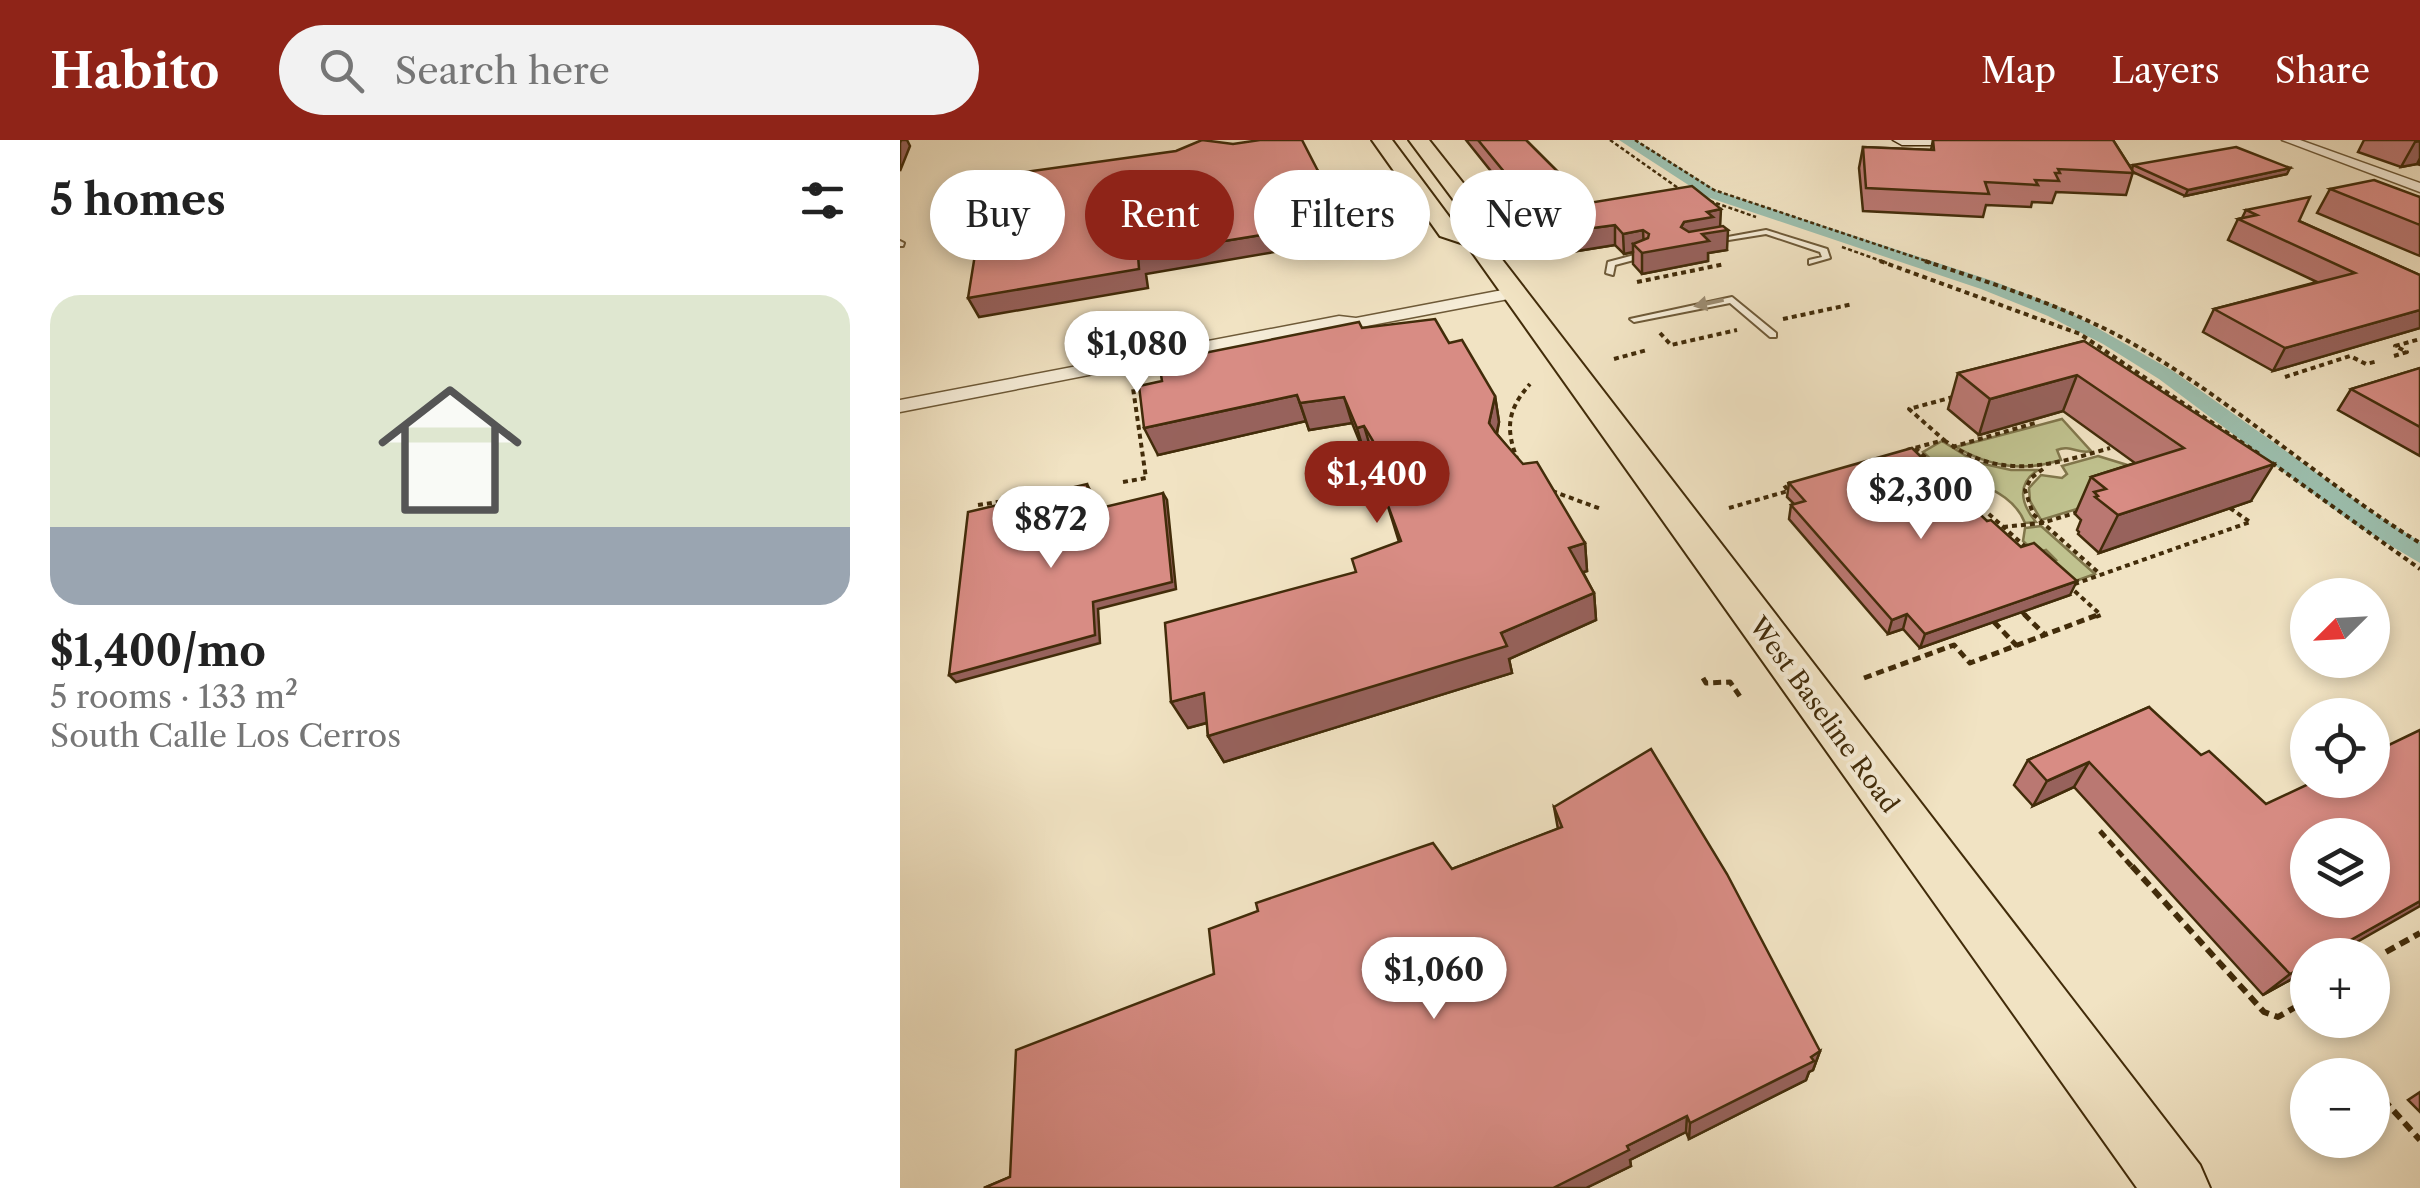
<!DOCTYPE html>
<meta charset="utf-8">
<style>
body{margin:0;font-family:"Libre Caslon Text",serif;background:#f2f2f2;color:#222;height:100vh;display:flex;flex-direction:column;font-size:38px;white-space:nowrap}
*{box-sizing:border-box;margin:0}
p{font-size:32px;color:#767676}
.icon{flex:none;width:55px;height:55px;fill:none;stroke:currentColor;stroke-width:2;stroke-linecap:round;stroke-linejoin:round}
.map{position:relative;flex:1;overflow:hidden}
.drawer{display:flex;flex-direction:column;background:#fff;width:900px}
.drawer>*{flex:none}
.guide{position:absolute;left:30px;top:30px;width:950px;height:90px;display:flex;gap:20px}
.needle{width:65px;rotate:246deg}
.controls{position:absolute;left:1390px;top:438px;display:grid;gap:20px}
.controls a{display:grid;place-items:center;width:100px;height:100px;border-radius:50%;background:#fff;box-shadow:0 5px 15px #0003;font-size:50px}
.price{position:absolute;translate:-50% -85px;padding:0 22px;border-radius:35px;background:#fff;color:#222;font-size:32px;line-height:65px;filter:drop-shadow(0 2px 5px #0008)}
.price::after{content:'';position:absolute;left:50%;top:60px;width:30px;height:22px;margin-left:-15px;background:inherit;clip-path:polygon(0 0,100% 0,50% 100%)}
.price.on{background:#8f2418;color:#fff}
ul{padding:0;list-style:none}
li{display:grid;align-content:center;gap:20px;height:530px;padding:0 50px}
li+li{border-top:2px solid #e0e0e0}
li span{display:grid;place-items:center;height:310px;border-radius:30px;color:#555}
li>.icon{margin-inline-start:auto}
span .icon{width:180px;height:180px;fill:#fffc;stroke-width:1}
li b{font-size:42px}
h2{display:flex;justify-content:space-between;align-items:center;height:120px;padding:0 50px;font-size:42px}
.chip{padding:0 35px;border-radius:45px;background:#fff;box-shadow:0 5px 15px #0003;font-size:35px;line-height:90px}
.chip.on{background:#8f2418;color:#fff}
header{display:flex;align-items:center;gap:60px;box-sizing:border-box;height:140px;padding:0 50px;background:#8f2418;color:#fff}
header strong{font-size:48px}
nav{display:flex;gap:55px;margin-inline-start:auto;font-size:35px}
.search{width:700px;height:90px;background:#f2f2f2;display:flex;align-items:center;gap:25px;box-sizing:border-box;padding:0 35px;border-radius:55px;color:#767676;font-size:38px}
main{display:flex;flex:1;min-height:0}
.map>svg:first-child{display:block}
</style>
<header>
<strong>Habito</strong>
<div class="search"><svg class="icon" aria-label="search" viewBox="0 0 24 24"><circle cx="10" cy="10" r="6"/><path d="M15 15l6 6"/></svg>Search here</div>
<nav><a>Map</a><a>Layers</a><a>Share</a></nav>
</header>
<main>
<section class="drawer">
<h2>5 homes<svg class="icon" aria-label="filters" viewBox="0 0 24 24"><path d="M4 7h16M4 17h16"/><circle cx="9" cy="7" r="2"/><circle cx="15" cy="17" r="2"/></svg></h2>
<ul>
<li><span style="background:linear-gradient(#dfe7d0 75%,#9aa5b1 0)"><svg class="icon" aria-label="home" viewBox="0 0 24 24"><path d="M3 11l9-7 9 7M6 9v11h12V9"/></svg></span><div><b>$1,400/mo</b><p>5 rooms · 133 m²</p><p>South Calle Los Cerros</p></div></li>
</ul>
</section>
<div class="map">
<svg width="1520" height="1048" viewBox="0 0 1520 1048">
<rect width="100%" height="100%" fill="#f1e3c3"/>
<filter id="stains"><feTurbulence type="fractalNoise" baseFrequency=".002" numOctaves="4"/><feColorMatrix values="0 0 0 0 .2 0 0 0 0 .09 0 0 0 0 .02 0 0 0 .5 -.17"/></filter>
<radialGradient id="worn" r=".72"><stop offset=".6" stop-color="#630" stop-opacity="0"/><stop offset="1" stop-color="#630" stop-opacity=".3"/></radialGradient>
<g fill="#c0c28f" stroke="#81774c" stroke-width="2.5">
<path d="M1162,279L1191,311C1179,315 1170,304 1157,310L1161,320C1123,332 1090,327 1056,307Z"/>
<path d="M1042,301L1071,319L1068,339L1039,327L1023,312Z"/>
<path d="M1198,316L1237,328L1258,344L1141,380L1130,361L1129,348L1141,335L1162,338L1167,334L1162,326Z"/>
<path d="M1075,322L1111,330H1138C1116,344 1121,364 1136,382L1125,383C1116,360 1096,351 1075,341Z"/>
<path d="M1141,386L1195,434L1170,443L1148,423L1156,420L1146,410L1136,413L1123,401L1125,388Z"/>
</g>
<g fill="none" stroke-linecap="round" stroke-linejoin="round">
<path fill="#9cbfae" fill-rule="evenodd" d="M719,0H736L817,51L1093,141L1162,168L1273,231L1472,372L1520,402V423L1454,384L1259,239L1203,204L1148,176L1081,149L807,57Z"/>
<g stroke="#6e5a38" stroke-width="4">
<g id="lane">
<path d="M866,90L927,109L930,118L909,124V120L922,117L920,112L866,94L810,103L806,101Z"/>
<path d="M0,101L4,103L3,106H0Z"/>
<path d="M742,113L746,115L745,117L715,125L713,135L706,133L708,122Z"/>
<path d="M832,157L876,193V197H870L830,163L734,182L730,179Z"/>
</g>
</g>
<g stroke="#6e5a38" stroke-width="3">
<g id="street">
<path d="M1382,0H1400L1520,43V52Z"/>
<path d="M613,148L622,153L619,157L456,188L439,186L0,272V260L439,176L456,178Z"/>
</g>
</g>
<g stroke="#422c0a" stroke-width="3">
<path id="secondary" d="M993,0H1106L1097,5H1002Z"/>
</g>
<g stroke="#422c0a" stroke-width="4">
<path id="primary" d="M472,0H492L556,86L570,90L573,86L509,0H529L597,86L587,100L1300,1025L1310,1048H1237L567,105L540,96Z"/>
</g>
<g stroke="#422c0a" stroke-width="2.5" stroke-dasharray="4 2.5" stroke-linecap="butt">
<path d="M710,0L781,50"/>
<path d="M735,0L814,50L1032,123"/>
<path d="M582,47L606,46"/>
<path d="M810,61L856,77"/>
<path d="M942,107L987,123"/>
</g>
<g stroke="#422c0a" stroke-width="4" stroke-dasharray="5 4" stroke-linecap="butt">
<path d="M980,121L1180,194L1359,314"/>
<path d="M1025,121C1090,143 1156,163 1217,195C1325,253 1416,339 1520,403"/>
<path d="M737,142L825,124"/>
<path d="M883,179L953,164"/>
<path d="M760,193L771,205L837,190"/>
<path d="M1494,216L1507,212L1495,206L1520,199"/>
<path d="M714,219L747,210"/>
<path d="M1385,237L1450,216L1466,224L1478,221"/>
<path d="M1044,300C1100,341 1148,326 1210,308"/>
<path d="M1052,307L1135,283"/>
<path d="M1015,308L1128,409"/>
<path d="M1007,310L1044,300L1009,269L1057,256"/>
<path d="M1074,319L1071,340L1081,364"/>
<path d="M618,321C605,289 607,270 630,244"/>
<path d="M1372,323L1520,429"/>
<path d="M1143,329L1131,338L1125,350L1133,374L1200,434"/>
<path d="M223,342L246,338L233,248L243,238"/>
<path d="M652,351L701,369"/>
<path d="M78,365L118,359"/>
<path d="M829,368L888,351L884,345L891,343"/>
<path d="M1330,368L1350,382"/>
<path d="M1103,387L1142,383L1178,372"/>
<path d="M1122,472L1127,477"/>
<path d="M1196,477L1201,475L1169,446L1350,382"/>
</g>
<g stroke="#422c0a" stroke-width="5" stroke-dasharray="8 5" stroke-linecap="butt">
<path d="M1124,474L1146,496"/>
<path d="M1094,482L1117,506"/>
<path d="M803,538L806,543L830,542L841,558"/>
<path d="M964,538L1054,505L1070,523L1200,474"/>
<path d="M1200,691L1234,729"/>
</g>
<g stroke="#422c0a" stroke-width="6" stroke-dasharray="10 6" stroke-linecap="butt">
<path d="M1232,726L1364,872L1378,877L1408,860"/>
<path d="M1486,812L1520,793"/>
<path d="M1483,959L1520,1000"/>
</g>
<use href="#lane" fill="#f6edd8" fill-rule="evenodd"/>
<use href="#street" fill="#f6edd8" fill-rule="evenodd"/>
<use href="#secondary" fill="#f6edd8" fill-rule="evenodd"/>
<use href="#primary" fill="#f1e3c3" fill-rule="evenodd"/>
</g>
<g fill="#ba7872" stroke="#422c0a" stroke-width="2.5">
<path d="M566,0H626L689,63L820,86L827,110L808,113V121L742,134L733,124V112L724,114L715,105L665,113L641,85L630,80Z"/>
<path d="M1033,0H1213L1232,30L1233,25L1387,34L1285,56L1233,32L1226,55L1156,52L1152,63L1132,62L1131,67L1086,65L1083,77L963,71L959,28L963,7L1031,10Z"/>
<path d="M1464,0H1520V25L1517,24L1501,27L1458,12Z"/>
<path d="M1430,49L1520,57V116L1417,73Z"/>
<path d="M1346,70L1399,81L1520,135V188L1373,231L1303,192L1314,169L1417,142L1328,100L1338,79L1342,78Z"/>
<path d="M462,188L549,203L595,256L599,282L597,294L685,403L687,431L683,432L694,453L696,480L609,519L612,533L324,622L308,596L307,583L288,588L456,432L499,402L486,360L493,358L483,333L472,313L465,315L452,283L409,290L406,281L258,315L262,241Z"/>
<path d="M1184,201L1351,361L1199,413L1178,394L1179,392L1177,390L1181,380L1175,374L1191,337L1235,323L1163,271L1079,295L1048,269L1058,233Z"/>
<path d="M1520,228V316L1438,270L1451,249Z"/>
<path d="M889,343L1087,381L1170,455L1020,508L1003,489L988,494L889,379L891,365L894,364L887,357Z"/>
<path d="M1249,567L1408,815V830L1363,855L1174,647L1133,666L1114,645L1128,620Z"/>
<path d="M654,667L920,911L913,930L909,932L906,940L789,999L786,992L730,1020L731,1026L686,1048H84L110,1037L314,834L552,729L658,689Z"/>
<path d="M1520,952V972L1508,960Z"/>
</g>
<g fill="#97625c" stroke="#422c0a" stroke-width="2.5">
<path d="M1,0H7L10,6L0,31V3Z"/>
<path d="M1520,1V18L1517,24L1501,27L1515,2Z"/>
<path d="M1390,28L1387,34L1285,56L1288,50Z"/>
<path d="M418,31L423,48L403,51L398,34Z"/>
<path d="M821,69L820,89L828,90L827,110L808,113V121L742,134V113L781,87L784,82L807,72Z"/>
<path d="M423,85L427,103L246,134L248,148L79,177L68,158L238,115Z"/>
<path d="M715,85V105L665,113L663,92Z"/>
<path d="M743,90L744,110L733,104V112L724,114L723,94Z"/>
<path d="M1520,170V188L1373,231L1385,208Z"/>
<path d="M1177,235L1163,271L1079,295L1090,259Z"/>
<path d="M397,255L406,281L258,315L244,288Z"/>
<path d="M595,256L599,282L593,309L589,283Z"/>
<path d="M444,257L452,283L409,290L400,263Z"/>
<path d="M464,286L472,313L465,315L457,288Z"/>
<path d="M1374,324L1351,361L1199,413L1218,375Z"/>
<path d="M187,344L191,352L192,378L188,371Z"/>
<path d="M263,353L267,360L276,449L198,469L200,503L56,542L49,535Z"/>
<path d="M685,403L687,431L672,435L669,408Z"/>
<path d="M1177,441L1170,455L1020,508L1025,494Z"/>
<path d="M694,453L696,480L609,519L612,533L324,622L308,596L601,493Z"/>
<path d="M1007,474L1003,489L988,494L992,480Z"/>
<path d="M304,553L320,579L288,588L271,562Z"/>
<path d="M1189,622L1174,647L1133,666L1147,641Z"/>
<path d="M1520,761V766L1434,815H1424Z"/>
<path d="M1408,824V830L1363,855L1390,834Z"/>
<path d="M920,911L913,930L909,932L906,940L789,999L790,983Z"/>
<path d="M787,976L786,992L730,1020L731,1026L686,1048H653L727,1006Z"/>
</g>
<g fill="#d88c84" stroke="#422c0a" stroke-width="2.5" fill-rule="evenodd">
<path d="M302,0L333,4L360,0H402L418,31L398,34L423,85L238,115L239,129L68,158L82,71L107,68L111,34L276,11Z"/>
<path d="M578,0H626L689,63L792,46L821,69L807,72L813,77L784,82L781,87L789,92L823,86L828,90L802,94L809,101L742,113L733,104L748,98L749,94L743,90L723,94L715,85L663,92L639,65L628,61Z"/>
<path d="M1033,0H1213L1234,33L1158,29L1160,33H1155L1159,41L1135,40L1138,45L1085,42L1089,54L966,48L963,7L1034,10Z"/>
<path d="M1336,7L1390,28L1288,50L1233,25Z"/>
<path d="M1474,40L1520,57V85L1430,49Z"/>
<path d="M1410,57L1399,81L1520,135V170L1385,208L1314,169L1455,133L1338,79L1357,75L1346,70Z"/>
<path d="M535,179L549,203L562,200L595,256L589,283L595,292L623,324L637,322L685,403L669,408L694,453L601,493L607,506L308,596L304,553L271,562L265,483L456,432L452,419L501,401L486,360L495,358L476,306L464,286L457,288L444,257L400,263L397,255L244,288L239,246L262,241L259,222L459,182L462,188Z"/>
<path d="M1184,201L1374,324L1218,375L1195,357L1198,356L1194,352L1206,349L1191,337L1284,308L1177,235L1090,259L1058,233Z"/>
<path d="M1520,228V287L1451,249Z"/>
<path d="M1012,308L1087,381L1091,380L1121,407L1134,403L1177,441L1025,494L1007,474L992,480L891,365L905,361L889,343Z"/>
<path d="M187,344L188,371L263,353L272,442L193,462L195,495L49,535L68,372Z"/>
<path d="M1249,567L1301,615L1309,611L1366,664L1417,640H1472V613L1520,590V761L1424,815H1408V824L1390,834L1189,622L1147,641L1128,620ZM1408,695H1472V760H1408Z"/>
<path d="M751,609L827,734L920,911L911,917L914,921L790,983L787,976L727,1006L729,1010L653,1048H84L110,1037L116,910L314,834L309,789L358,771L356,763L533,703L552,729L662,687L654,667Z"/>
</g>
<defs><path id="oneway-solid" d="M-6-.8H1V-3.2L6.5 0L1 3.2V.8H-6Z" transform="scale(2.5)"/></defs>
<use fill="#9c8c71" href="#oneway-solid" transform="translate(809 163) rotate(168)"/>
<g text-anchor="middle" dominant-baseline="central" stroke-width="8" stroke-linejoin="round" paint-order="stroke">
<g font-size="25" fill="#422c0a" stroke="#f6edd8">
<text transform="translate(924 575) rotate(54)">West Baseline Road</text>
</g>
</g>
<rect width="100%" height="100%" filter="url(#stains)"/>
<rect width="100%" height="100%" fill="url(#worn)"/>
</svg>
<div class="controls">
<a><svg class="needle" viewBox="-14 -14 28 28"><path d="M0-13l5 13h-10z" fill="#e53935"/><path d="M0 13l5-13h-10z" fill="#767676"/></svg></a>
<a><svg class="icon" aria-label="locate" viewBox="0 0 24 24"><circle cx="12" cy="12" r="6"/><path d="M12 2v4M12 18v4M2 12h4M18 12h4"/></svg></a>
<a><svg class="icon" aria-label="layers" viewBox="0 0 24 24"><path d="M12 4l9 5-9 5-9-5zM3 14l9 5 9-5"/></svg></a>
<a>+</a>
<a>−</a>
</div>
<b class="price" style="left:237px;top:256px">$1,080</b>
<b class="price on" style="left:477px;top:386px">$1,400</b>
<b class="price" style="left:1021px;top:402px">$2,300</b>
<b class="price" style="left:151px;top:431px">$872</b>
<b class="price" style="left:534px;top:882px">$1,060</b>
<div class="guide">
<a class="chip">Buy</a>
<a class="chip on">Rent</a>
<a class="chip">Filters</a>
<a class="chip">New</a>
</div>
</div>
</main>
